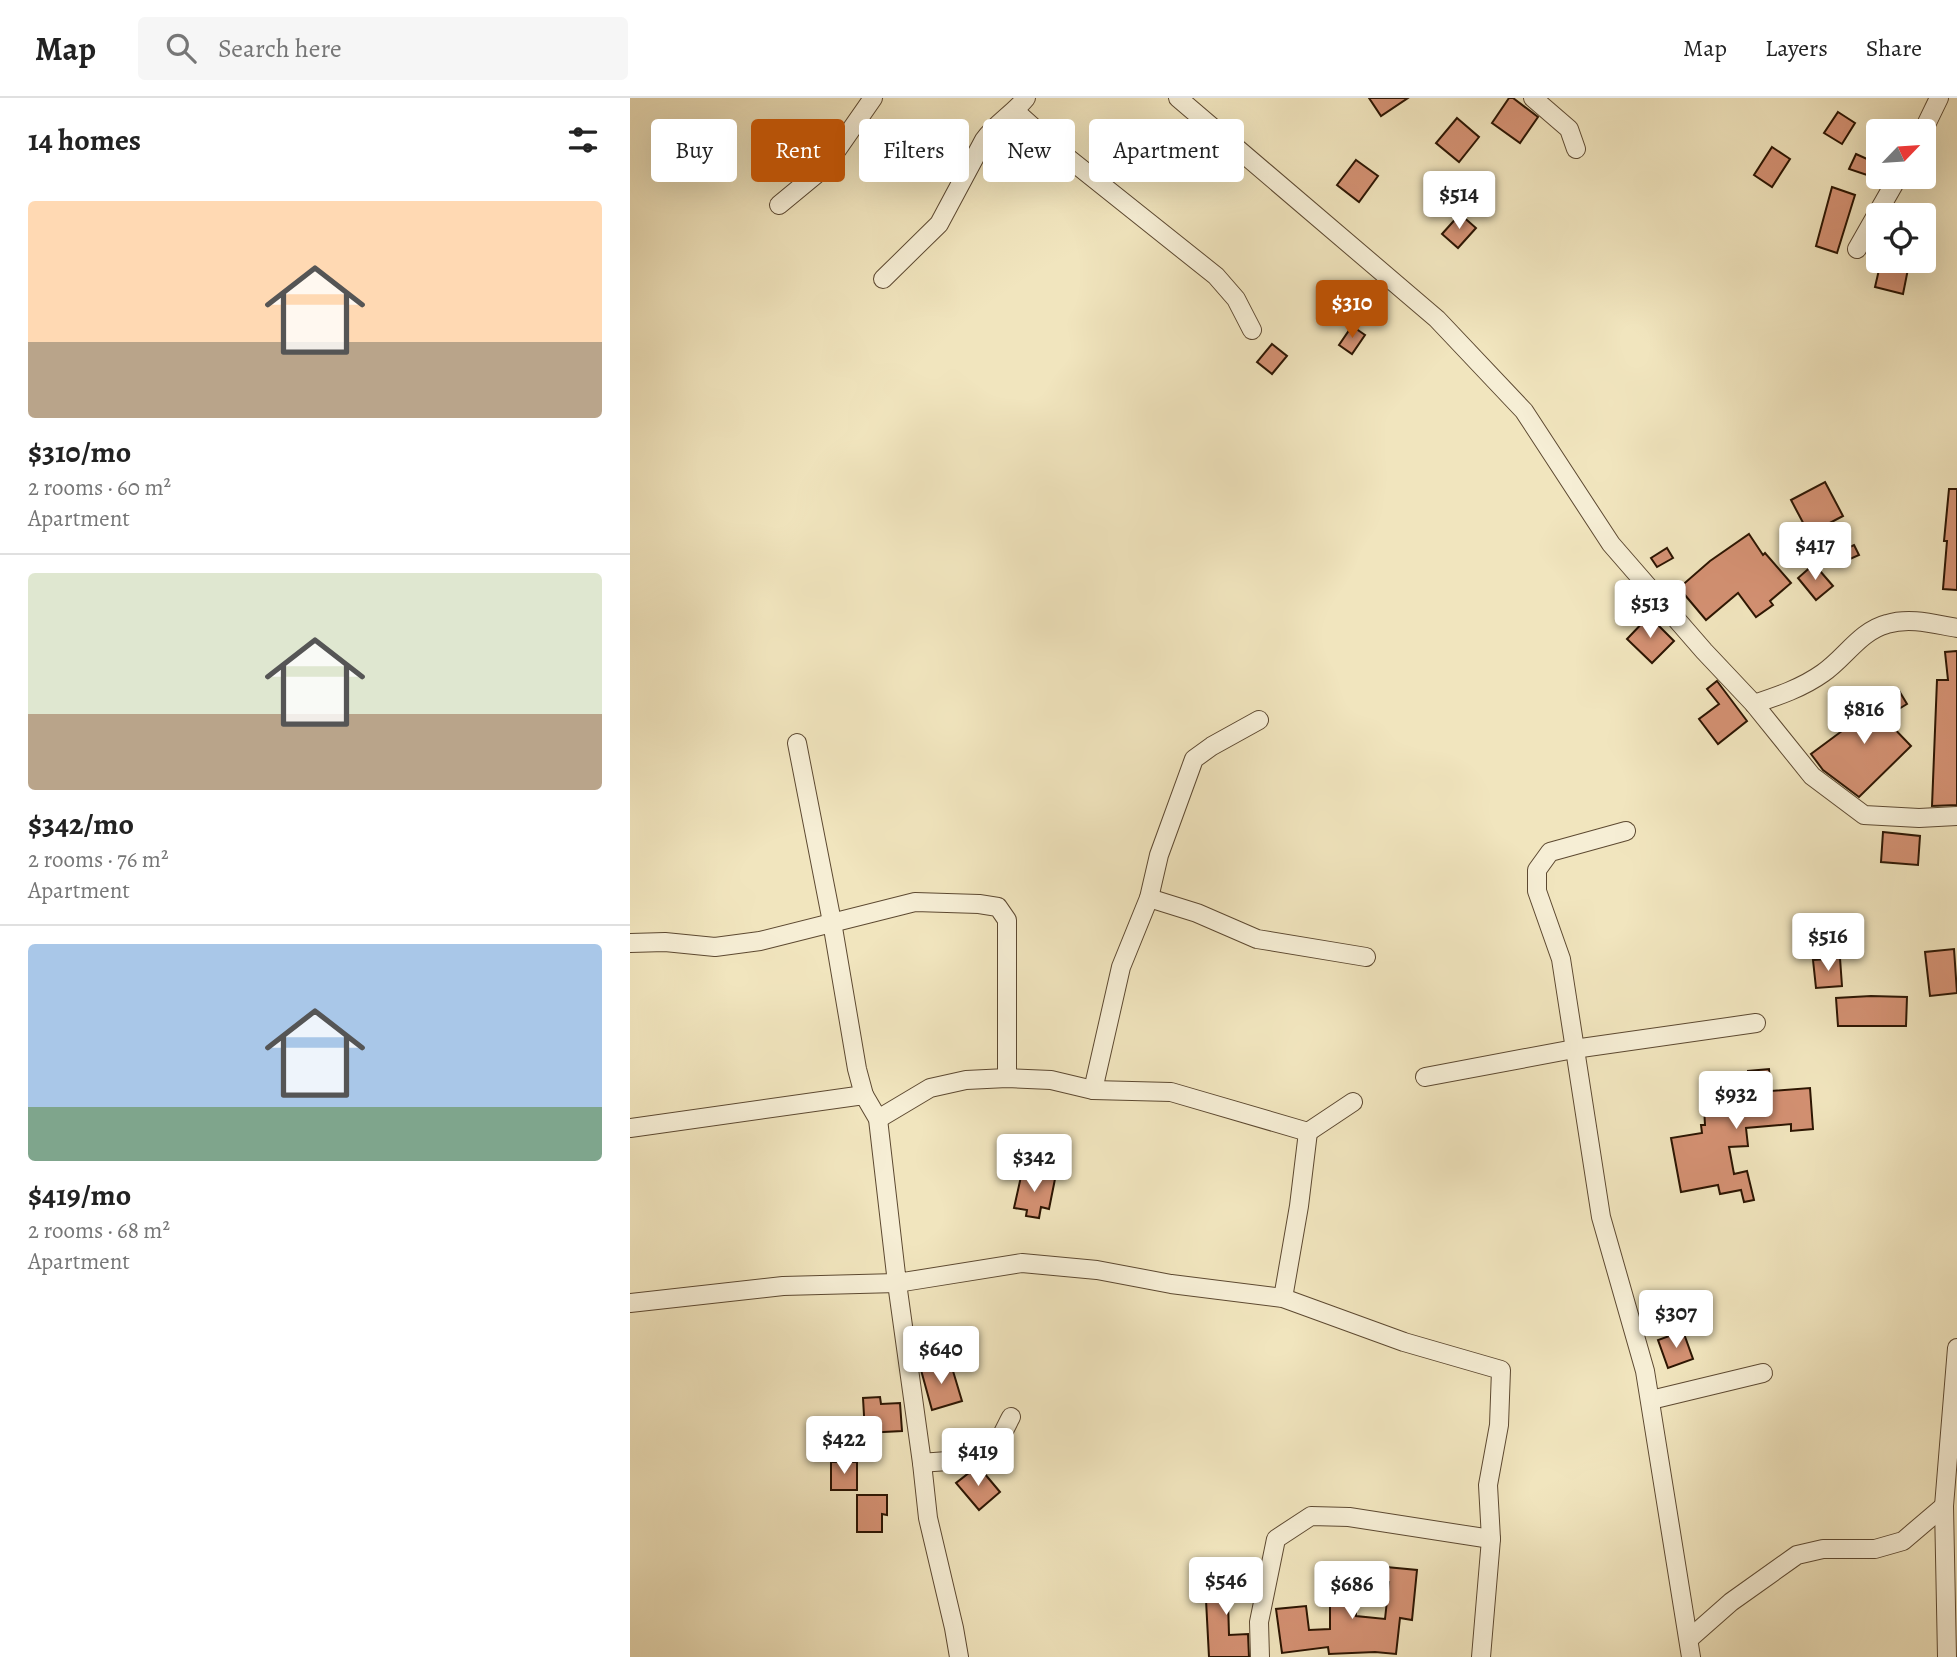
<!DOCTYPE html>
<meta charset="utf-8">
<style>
body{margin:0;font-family:Alegreya,serif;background:#f6f6f6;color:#222;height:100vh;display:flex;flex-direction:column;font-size:26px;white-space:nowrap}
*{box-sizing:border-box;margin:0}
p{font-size:23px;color:#767676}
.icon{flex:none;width:38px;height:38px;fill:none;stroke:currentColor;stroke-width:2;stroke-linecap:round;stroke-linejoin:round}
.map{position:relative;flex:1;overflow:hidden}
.panel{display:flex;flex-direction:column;background:#fff;width:630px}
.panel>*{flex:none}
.banner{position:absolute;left:21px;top:21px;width:665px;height:63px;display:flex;gap:14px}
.needle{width:46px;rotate:65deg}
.buttons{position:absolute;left:1236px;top:21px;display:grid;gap:14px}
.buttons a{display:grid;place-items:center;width:70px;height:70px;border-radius:7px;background:#fff;box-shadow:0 7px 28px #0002;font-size:35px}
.price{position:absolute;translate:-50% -60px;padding:0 16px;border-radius:7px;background:#fff;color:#222;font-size:23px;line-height:46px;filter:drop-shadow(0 2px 4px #0008)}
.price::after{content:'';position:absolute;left:50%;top:42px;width:21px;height:16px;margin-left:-10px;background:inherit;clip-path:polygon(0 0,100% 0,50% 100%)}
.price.active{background:#b45309;color:#fff}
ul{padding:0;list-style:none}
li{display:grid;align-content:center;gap:14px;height:371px;padding:0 28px}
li+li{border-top:2px solid #e0e0e0}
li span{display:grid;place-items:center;height:217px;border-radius:7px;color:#555}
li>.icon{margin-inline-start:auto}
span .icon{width:126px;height:126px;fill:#fffc;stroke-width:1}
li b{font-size:30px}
h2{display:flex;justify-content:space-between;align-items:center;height:84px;padding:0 28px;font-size:30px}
.tag{padding:0 24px;border-radius:7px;background:#fff;box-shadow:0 7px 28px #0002;font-size:24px;line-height:63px}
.tag.active{background:#b45309;color:#fff}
header{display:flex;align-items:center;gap:42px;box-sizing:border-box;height:98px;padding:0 35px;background:#fff;border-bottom:2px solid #e0e0e0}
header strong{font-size:33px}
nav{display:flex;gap:38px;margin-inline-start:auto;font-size:24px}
.search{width:490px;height:63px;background:#f6f6f6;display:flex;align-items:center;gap:18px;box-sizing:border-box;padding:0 24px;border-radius:7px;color:#767676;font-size:26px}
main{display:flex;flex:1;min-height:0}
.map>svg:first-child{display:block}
</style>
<header>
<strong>Map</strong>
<div class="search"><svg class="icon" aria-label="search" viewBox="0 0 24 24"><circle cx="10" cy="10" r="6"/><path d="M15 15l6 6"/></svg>Search here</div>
<nav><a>Map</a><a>Layers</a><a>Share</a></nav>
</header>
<main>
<section class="panel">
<h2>14 homes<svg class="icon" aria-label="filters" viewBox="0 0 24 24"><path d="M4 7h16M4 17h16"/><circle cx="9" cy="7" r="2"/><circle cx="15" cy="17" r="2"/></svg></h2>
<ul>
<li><span style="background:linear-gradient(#ffd9b3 65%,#b9a48a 0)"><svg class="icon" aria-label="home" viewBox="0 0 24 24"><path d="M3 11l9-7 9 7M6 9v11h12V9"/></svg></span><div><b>$310/mo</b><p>2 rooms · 60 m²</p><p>Apartment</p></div></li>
<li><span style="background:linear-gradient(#dfe7d0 65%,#b9a48a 0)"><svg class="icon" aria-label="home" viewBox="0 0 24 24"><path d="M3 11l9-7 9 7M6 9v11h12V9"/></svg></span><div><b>$342/mo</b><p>2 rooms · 76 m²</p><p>Apartment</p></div></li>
<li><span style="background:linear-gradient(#a9c7e8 75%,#7fa58c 0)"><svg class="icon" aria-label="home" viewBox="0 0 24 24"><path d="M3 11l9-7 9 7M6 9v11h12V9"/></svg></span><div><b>$419/mo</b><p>2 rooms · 68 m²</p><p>Apartment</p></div></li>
</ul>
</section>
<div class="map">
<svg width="1327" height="1559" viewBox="0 0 1327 1559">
<rect width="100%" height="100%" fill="#f1e5be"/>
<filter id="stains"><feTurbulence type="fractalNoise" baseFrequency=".00286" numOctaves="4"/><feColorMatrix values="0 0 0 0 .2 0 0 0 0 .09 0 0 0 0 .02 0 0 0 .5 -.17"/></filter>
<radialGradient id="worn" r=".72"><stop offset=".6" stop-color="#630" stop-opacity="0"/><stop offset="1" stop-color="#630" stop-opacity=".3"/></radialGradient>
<g fill="#d49173" stroke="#2c1502" stroke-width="2">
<path d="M739,0H778L751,18Z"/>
<path d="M879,0H883L908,19L890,45L862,25Z"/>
<path d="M1208,14L1225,25L1212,46L1194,35Z"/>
<path d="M827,20L849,39L829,64L806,45Z"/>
<path d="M1142,49L1160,61L1142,89L1124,77Z"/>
<path d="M1226,56L1246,65L1240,78L1219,71Z"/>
<path d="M726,62L748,78L729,104L707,87Z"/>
<path d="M1202,89L1225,97L1207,155L1186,148Z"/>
<path d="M830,116L846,130L828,150L812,136Z"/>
<path d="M1251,163L1279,166L1273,196L1245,189Z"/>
<path d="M722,228L735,237L722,256L709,247Z"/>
<path d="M642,246L657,258L642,276L627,264Z"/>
<path d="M1195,384L1213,418L1179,436L1161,402Z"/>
<path d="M1319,391H1327V492L1313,491L1317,443H1314Z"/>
<path d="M1119,436L1133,457L1135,455L1161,485L1140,503L1143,507L1126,519L1108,495L1076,522L1049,490L1080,463Z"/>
<path d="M1224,447L1229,457L1211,465L1207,455Z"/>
<path d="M1037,450L1043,460L1027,469L1021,460Z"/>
<path d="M1184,466L1203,488L1186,502L1168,480Z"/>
<path d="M1019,518L1044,543L1022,565L997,541Z"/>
<path d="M1327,553V707L1302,708L1307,582H1318L1315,554Z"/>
<path d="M1087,583L1117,623L1088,646L1069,621L1089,606L1077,591Z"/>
<path d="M1268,591L1277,606L1254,620L1281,648L1229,699L1193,672L1181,656L1216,630L1213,627L1240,604L1242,606Z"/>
<path d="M1253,734L1290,738L1288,767L1251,764Z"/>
<path d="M1324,851L1327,895L1300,898L1295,854Z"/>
<path d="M1210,860L1212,888L1186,890L1183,862Z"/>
<path d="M1241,898L1277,899L1276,928H1208L1206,900Z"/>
<path d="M1139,971L1141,993L1180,990L1183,1031L1161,1033V1026L1116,1030L1118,1048L1099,1049L1104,1076L1117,1073L1124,1102L1114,1104L1111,1092L1090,1096L1088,1087L1051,1094L1041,1040L1072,1035L1071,1027H1075L1073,991L1119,988L1118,973Z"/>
<path d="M392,1074L425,1081L419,1111L411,1109L409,1120L396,1118L397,1112L384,1110Z"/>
<path d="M1053,1233L1063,1261L1038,1270L1028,1242Z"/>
<path d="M320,1263L332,1303L302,1312L291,1272Z"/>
<path d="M250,1299L251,1306L270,1305L272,1333L235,1335L233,1300Z"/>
<rect x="201" y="1364" width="26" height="28"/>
<path d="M349,1369L370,1394L349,1412L326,1385L344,1371Z"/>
<path d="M227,1397H257V1417L252,1416V1434H227Z"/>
<path d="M756,1469L787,1472L782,1522L770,1520L766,1556L745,1554L699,1556L698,1549L652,1555L646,1511L676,1508L679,1532L700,1531V1491H726V1518L755,1521L759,1484L754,1483Z"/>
<path d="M626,1480L622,1501L598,1502L599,1537L618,1536L619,1559H579L575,1483Z"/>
</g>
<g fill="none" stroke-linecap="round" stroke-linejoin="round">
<g stroke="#5d4931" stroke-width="20">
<g id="minor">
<path d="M548,0L807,221L894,313L981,446L1074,553L1124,606L1182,678L1234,717L1289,720L1327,718"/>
<path d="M903,0L939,31L946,51"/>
<path d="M385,13L433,56L586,178L606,201L622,232"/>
<path d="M1293,33L1309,0"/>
<path d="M149,107L195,69L243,0"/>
<path d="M1227,151L1268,79"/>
<path d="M253,181L309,126L354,42C366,25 383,16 396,0"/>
<path d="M1124,606C1148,598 1172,590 1193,575C1215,560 1230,533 1257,526C1280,519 1304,526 1327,530"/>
<path d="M167,645L202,824L227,971L234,997"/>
<path d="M996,733L920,754L907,772V793L931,861L971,1119L1015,1273L1061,1559"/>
<path d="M519,800L567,815L627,841L736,859"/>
<path d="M0,845L35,844L85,849L130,843L285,804L349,806L368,809L377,822V980"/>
<path d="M795,979L944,951L1126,925"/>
<path d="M463,992L491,869L519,800L529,757L564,661L582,648L629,622"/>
<path d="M248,1021L300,990L336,982L377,980L421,982L463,992L541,994L678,1034L723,1004"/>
<path d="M0,1030L234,997L248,1021L267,1185L392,1165L467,1172L541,1186L653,1200L774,1244L871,1272L869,1327L858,1387L861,1441L851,1559"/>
<path d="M653,1200L669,1108L678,1034"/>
<path d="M0,1205L153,1188L267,1185L292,1365L298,1420L324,1530L329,1559"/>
<path d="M1021,1302L1133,1275"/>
<path d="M292,1365C312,1363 350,1363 364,1349C371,1341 376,1328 381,1319"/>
<path d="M1059,1541L1101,1504L1167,1457L1193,1451H1245L1273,1443L1314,1408"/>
<path d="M630,1559L629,1524L646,1441L681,1418L719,1419L861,1441"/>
<path d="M1317,1559L1314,1408L1327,1250"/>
</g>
</g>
<use href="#minor" stroke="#f6eed5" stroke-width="18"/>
</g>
<rect width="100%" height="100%" filter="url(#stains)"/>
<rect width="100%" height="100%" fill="url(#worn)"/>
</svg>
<div class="buttons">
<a><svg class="needle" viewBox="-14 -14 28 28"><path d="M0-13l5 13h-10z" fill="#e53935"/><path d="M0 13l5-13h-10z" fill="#767676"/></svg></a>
<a><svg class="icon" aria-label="locate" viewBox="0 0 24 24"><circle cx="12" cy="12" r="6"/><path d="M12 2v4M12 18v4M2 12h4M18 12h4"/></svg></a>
</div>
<b class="price" style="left:829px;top:133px">$514</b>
<b class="price active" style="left:722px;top:242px">$310</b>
<b class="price" style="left:1185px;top:484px">$417</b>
<b class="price" style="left:1020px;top:542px">$513</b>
<b class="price" style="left:1234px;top:648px">$816</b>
<b class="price" style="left:1198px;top:875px">$516</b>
<b class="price" style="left:1106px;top:1033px">$932</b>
<b class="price" style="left:404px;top:1096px">$342</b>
<b class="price" style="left:1046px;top:1252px">$307</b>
<b class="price" style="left:311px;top:1288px">$640</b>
<b class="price" style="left:214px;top:1378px">$422</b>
<b class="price" style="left:348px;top:1390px">$419</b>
<b class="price" style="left:596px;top:1519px">$546</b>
<b class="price" style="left:722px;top:1523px">$686</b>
<div class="banner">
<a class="tag">Buy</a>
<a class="tag active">Rent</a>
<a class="tag">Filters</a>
<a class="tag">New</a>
<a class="tag">Apartment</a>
</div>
</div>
</main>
